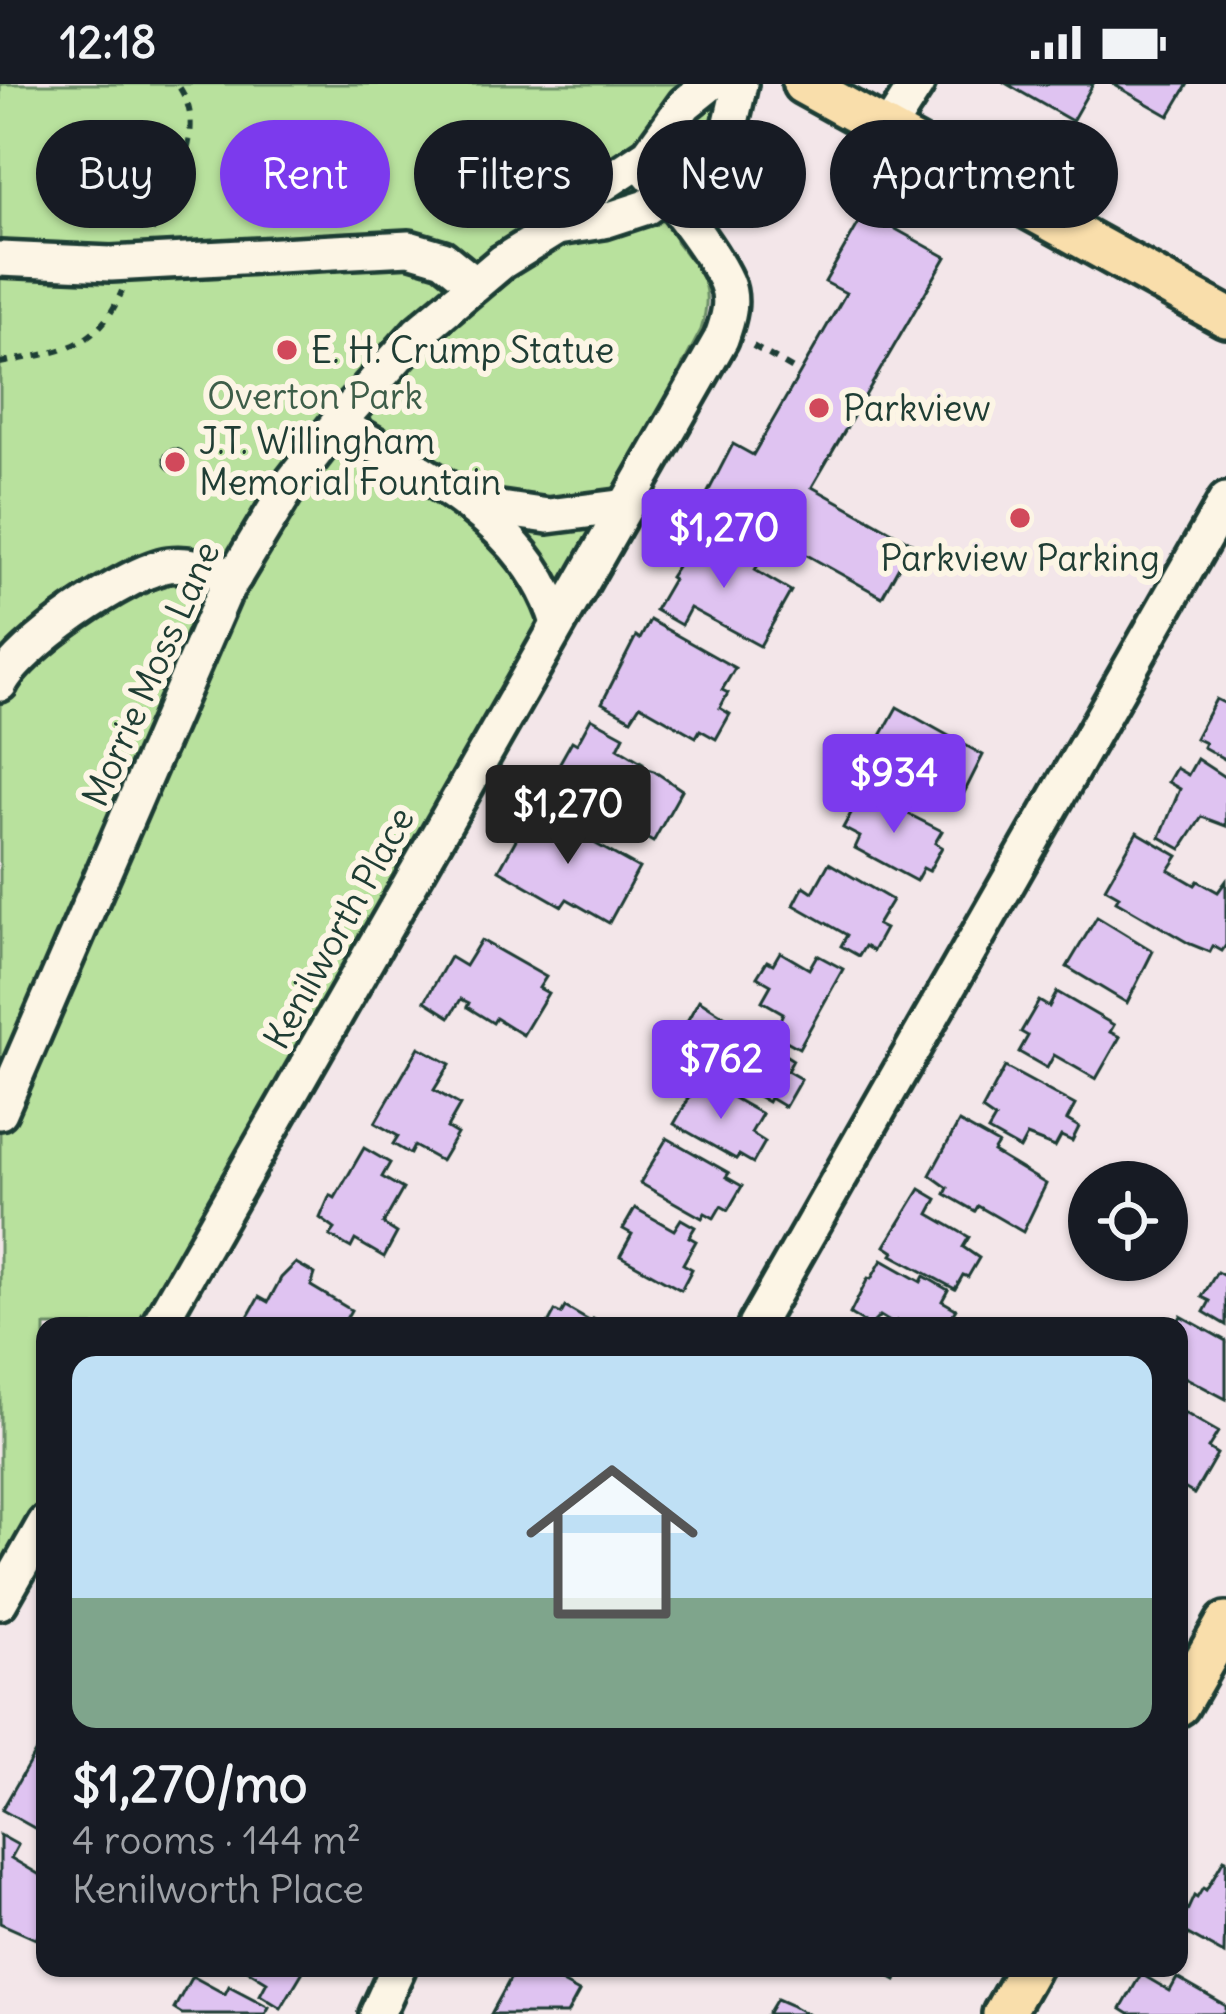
<!DOCTYPE html>
<meta charset="utf-8">
<style>
body{margin:0;font-family:Delius,sans-serif;background:#20242c;color:#f1f3f6;height:100vh;display:flex;flex-direction:column;font-size:45px;white-space:nowrap}
*{box-sizing:border-box;margin:0}
p{font-size:39px;color:#9ea1a6}
.icon{flex:none;width:66px;height:66px;fill:none;stroke:currentColor;stroke-width:2;stroke-linecap:round;stroke-linejoin:round}
.map{position:relative;flex:1;overflow:hidden}
.drawer{position:absolute;left:36px;top:1233px;width:1152px;height:660px;display:flex;flex-direction:column;background:#171b24;border-radius:24px;box-shadow:0 3px 9px #0004}
.drawer>*{flex:none}
.banner{position:absolute;left:36px;top:36px;width:1155px;height:108px;display:flex;gap:24px}
.tools{position:absolute;left:1068px;top:1077px;display:grid;gap:24px}
.tools a{display:grid;place-items:center;width:120px;height:120px;border-radius:50%;background:#171b24;box-shadow:0 3px 9px #0004;font-size:60px}
.price{position:absolute;translate:-50% -102px;padding:0 27px;border-radius:12px;background:#7c3aed;color:#fff;font-size:39px;line-height:78px;filter:drop-shadow(0 3px 6px #0008)}
.price::after{content:'';position:absolute;left:50%;top:72px;width:36px;height:27px;margin-left:-18px;background:inherit;clip-path:polygon(0 0,100% 0,50% 100%)}
.price.selected{background:#222;color:#fff}
ul{padding:0;list-style:none}
li{display:grid;align-content:center;gap:24px;height:636px;padding:0 36px}
li+li{border-top:3px solid #363941}
li span{display:grid;place-items:center;height:372px;border-radius:24px;color:#555}
li>.icon{margin-inline-start:auto}
span .icon{width:216px;height:216px;fill:#fffc;stroke-width:1}
li b{font-size:51px}
.tag{padding:0 42px;border-radius:54px;background:#171b24;box-shadow:0 3px 9px #0004;font-size:42px;line-height:108px}
.tag.selected{background:#7c3aed;color:#fff}
.status{display:flex;justify-content:space-between;align-items:center;height:84px;padding:0 60px;background:#171b24;direction:ltr}
.status svg{height:33px;fill:currentColor}
.map>svg:first-child{display:block}
</style>
<div class="status"><b>12:18</b><svg viewBox="0 0 49 12"><path d="M0 12V9h3v3zM5 12V6h3v6zM10 12V3h3v9zM15 12V0h3v12zM26 1h20v11H26zM47 4h2v5h-2z"/></svg></div>
<div class="map">
<svg width="1226" height="1930" viewBox="0 0 1226 1930">
<rect width="100%" height="100%" fill="#f3e6e9"/>
<filter id="ink" filterUnits="userSpaceOnUse"><feTurbulence type="fractalNoise" baseFrequency=".00833" numOctaves="2"/><feDisplacementMap in="SourceGraphic" scale="24" xChannelSelector="R" yChannelSelector="G"/><feConvolveMatrix kernelMatrix="1 2 1 2 8 2 1 2 1" color-interpolation-filters="sRGB"/></filter>
<g filter="url(#ink)">
<path fill="#b8e19d" stroke="#6c8f68" stroke-width="3" d="M0,0H687L783,56C756,70 732,72 729,106L676,157C703,192 714,201 701,246L586,466L140,1242H45V1407L0,1486Z"/>
<g fill="#dfc3f1" stroke="#1f3d34" stroke-width="3">
<path d="M1007,0H1093L1072,37Z"/>
<path d="M1113,0H1188L1169,32Z"/>
<path d="M865,128L946,173L812,403L912,459L882,513L705,414L733,360L753,371L846,209L825,198Z"/>
<circle cx="175" cy="376" r="11"/>
<path d="M697,452L731,471L736,462L761,476L755,486L791,507L760,562L690,524L681,541L655,526L673,495L670,493Z"/>
<path d="M650,536L735,584L722,606L728,609L720,624L730,630L716,655L700,646L696,653L640,621L631,635L602,619L636,552L640,555Z"/>
<path d="M1216,615L1226,620V676L1203,663L1205,659L1195,654Z"/>
<path d="M897,623L983,671L957,723L928,707L926,711L876,678L880,670L873,666Z"/>
<path d="M591,634L624,652L618,664L643,679L641,683L654,687L682,706L653,758L549,698L572,657L577,660Z"/>
<path d="M1197,675L1226,694V742L1202,733L1181,765L1160,753L1180,705L1168,698L1176,684L1188,691Z"/>
<path d="M863,707L942,747L935,759L942,763L929,787L923,784L916,797L855,764L860,753L843,744Z"/>
<path d="M533,725L639,784L609,839L567,815L562,822L499,786Z"/>
<path d="M1137,748L1178,772L1169,786L1195,801L1198,797L1218,808L1226,797V861L1222,867L1213,862L1210,868L1190,860L1116,817L1119,812L1105,804Z"/>
<path d="M829,779L892,816L877,841L885,845L873,867L865,862L859,872L841,862L847,851L794,821L804,802L813,808Z"/>
<path d="M1097,833L1153,867L1127,919L1067,883Z"/>
<path d="M481,856L546,893L539,904L548,909L523,951L496,934L493,939L467,923L469,919L461,915L450,933L425,917L450,873L465,882Z"/>
<path d="M780,868L809,885L817,871L843,885L799,964L774,950L783,929L762,917L771,901L757,893L767,877L773,880Z"/>
<path d="M1057,908L1114,941L1110,948L1120,953L1096,995L1054,971L1047,984L1019,968L1028,952L1021,948L1039,917L1049,923Z"/>
<path d="M699,916L793,976L787,987L801,995L785,1023L770,1014L768,1018L707,983L712,975L677,955Z"/>
<path d="M419,963L450,980L434,1006L460,1021L447,1044L457,1050L441,1077L414,1062L410,1070L393,1060L398,1052L375,1039Z"/>
<path d="M1005,983L1075,1021L1067,1036L1079,1043L1072,1057L1061,1052L1055,1063L1027,1052L1020,1065L988,1047L995,1035L982,1026Z"/>
<path d="M700,995L762,1030L751,1049L765,1058L753,1079L739,1071L736,1075L674,1040Z"/>
<path d="M959,1038L998,1060L993,1068L1046,1100L1023,1148L978,1122L975,1127L945,1110L948,1104L930,1091Z"/>
<path d="M667,1054L729,1089L726,1093L742,1102L728,1126L721,1122L714,1134L705,1129L702,1134L640,1099Z"/>
<path d="M364,1064L390,1079L382,1093L403,1105L383,1140L397,1149L384,1173L355,1156L351,1164L330,1152L335,1145L320,1134L330,1111L335,1114Z"/>
<path d="M920,1105L937,1115L929,1130L969,1153L963,1163L979,1174L968,1193L963,1191L955,1205L892,1171L894,1168L885,1162Z"/>
<path d="M635,1124L674,1146L681,1135L695,1143L689,1153L696,1157L683,1180L692,1185L681,1206L620,1172L632,1150L623,1145Z"/>
<path d="M882,1176L921,1198L924,1192L948,1206L942,1217L956,1225L946,1242H905L897,1237L895,1241L880,1232L870,1242L850,1230L868,1194L871,1195Z"/>
<path d="M296,1179L315,1190L311,1202L351,1226L342,1242H250L252,1239L246,1236L259,1213L268,1218L281,1194Z"/>
<path d="M1217,1188L1226,1193V1241L1204,1228L1210,1217L1202,1213Z"/>
<path d="M565,1223L591,1238L593,1235L606,1242H547L555,1227L561,1230Z"/>
<path d="M1181,1232L1226,1257V1315L1179,1290V1242H1175Z"/>
<path d="M1185,1329L1218,1348L1208,1364L1217,1370L1194,1410L1179,1401V1340Z"/>
<path d="M45,1651V1750L2,1726Z"/>
<path d="M0,1751L18,1761L11,1774L45,1794L42,1815L45,1840L36,1855L0,1839Z"/>
<path d="M1224,1775L1226,1776L1224,1870L1179,1845L1194,1812L1197,1814L1203,1804L1206,1806Z"/>
<path d="M244,1884H305L281,1924L260,1911L267,1898Z"/>
<path d="M516,1884H535L579,1908L567,1930H491Z"/>
<path d="M874,1884H918L913,1892L901,1885L896,1896Z"/>
<path d="M1141,1890L1170,1907L1177,1894L1226,1922V1930H1129L1121,1925Z"/>
<path d="M192,1892L225,1910L229,1902L269,1923L265,1930H182L174,1925Z"/>
<path d="M777,1915L791,1921L807,1930H768Z"/>
</g>
<g fill="none" stroke-linecap="round" stroke-linejoin="round">
<g stroke="#1f3d34" stroke-width="42">
<g id="minor">
<path d="M888,45L917,0"/>
<path d="M557,144L593,107L649,70L685,20L710,0"/>
<path d="M0,175L111,180L409,164L443,174L474,199"/>
<path d="M338,339C423,391 527,436 558,539"/>
<path d="M473,421L548,432L626,422"/>
<path d="M0,600C19,562 127,487 169,481C191,478 214,487 235,492"/>
<path d="M0,1028L224,510L289,402L338,339L419,248L502,178L557,144L604,137L647,123L708,77L729,47L740,0"/>
<path d="M158,1242L721,255C728,236 734,217 726,198C712,166 664,105 640,78"/>
<path d="M755,1242L1226,416"/>
<path d="M0,1518L45,1439"/>
<path d="M377,1930L398,1884"/>
</g>
</g>
<g stroke="#1f3d34" stroke-width="48">
<g id="major">
<path d="M803,0L1226,233"/>
<path d="M1179,1621L1226,1539"/>
<path d="M1003,1930L1029,1884"/>
</g>
</g>
<g stroke="#1f3d34" stroke-width="6" stroke-dasharray="9 9" stroke-linecap="butt">
<path d="M152,147C171,103 212,46 177,0"/>
<path d="M753,262L800,289"/>
<path d="M0,279C58,267 96,268 122,207"/>
</g>
<use href="#minor" stroke="#fcf5e5" stroke-width="33"/>
<use href="#major" stroke="#f9deab" stroke-width="39"/>
</g>
</g>
<g fill="#d1495b" stroke="#fcf5e5" stroke-width="4.5">
<circle cx="287" cy="266" r="12"/>
<circle cx="819" cy="324" r="12"/>
<circle cx="175" cy="378" r="12"/>
<circle cx="1020" cy="434" r="12"/>
</g>
<g text-anchor="middle" dominant-baseline="central" stroke-width="12" stroke-linejoin="round" paint-order="stroke">
<g font-size="36" fill="#1f3d34" stroke="#fcf5e5" text-anchor="start">
<text x="311" y="266">E. H. Crump Statue</text>
<text x="843" y="324">Parkview</text>
<text x="199" y="357">J.T. Willingham<tspan x="199" dy="41">Memorial Fountain</tspan></text>
<text x="1020" y="474" text-anchor="middle">Parkview Parking</text>
</g>
<g font-size="36" fill="#3e5e49" stroke="#fcf5e5">
<text x="315" y="312">Overton Park</text>
</g>
<g font-size="36" fill="#1f3d34" stroke="#fcf5e5">
<text transform="translate(151 590) rotate(-66)">Morrie Moss Lane</text>
<text transform="translate(339 844) rotate(-61)">Kenilworth Place</text>
</g>
</g>
</svg>
<div class="tools">
<a><svg class="icon" aria-label="locate" viewBox="0 0 24 24"><circle cx="12" cy="12" r="6"/><path d="M12 2v4M12 18v4M2 12h4M18 12h4"/></svg></a>
</div>
<b class="price" style="left:724px;top:507px">$1,270</b>
<b class="price" style="left:894px;top:752px">$934</b>
<b class="price selected" style="left:568px;top:783px">$1,270</b>
<b class="price" style="left:721px;top:1038px">$762</b>
<div class="banner">
<a class="tag">Buy</a>
<a class="tag selected">Rent</a>
<a class="tag">Filters</a>
<a class="tag">New</a>
<a class="tag">Apartment</a>
</div>
<section class="drawer">
<ul>
<li><span style="background:linear-gradient(#bfe0f5 65%,#7fa58c 0)"><svg class="icon" aria-label="home" viewBox="0 0 24 24"><path d="M3 11l9-7 9 7M6 9v11h12V9"/></svg></span><div><b>$1,270/mo</b><p>4 rooms · 144 m²</p><p>Kenilworth Place</p></div></li>
</ul>
</section>
</div>
